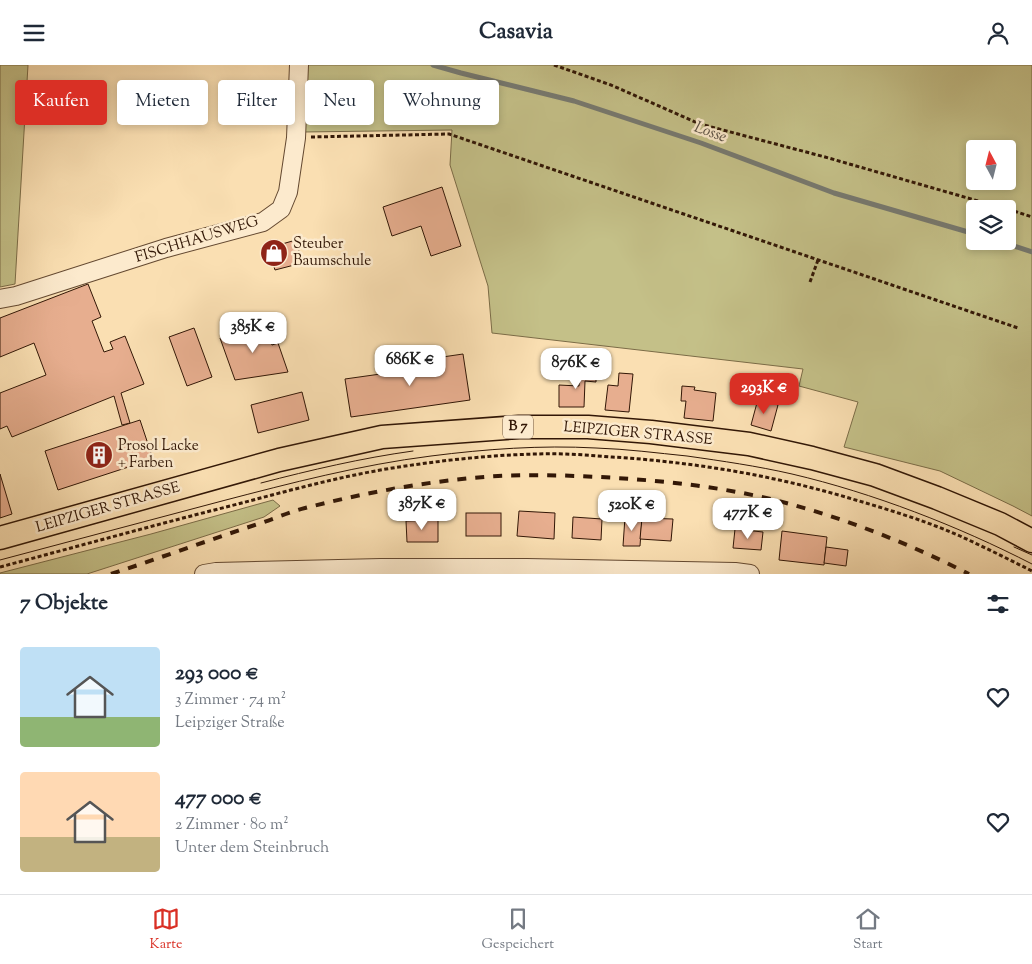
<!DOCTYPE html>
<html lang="de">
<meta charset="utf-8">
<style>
body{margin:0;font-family:"Sorts Mill Goudy",serif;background:#f6f6f7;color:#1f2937;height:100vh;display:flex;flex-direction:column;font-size:19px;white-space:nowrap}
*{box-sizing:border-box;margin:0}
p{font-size:16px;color:#747a83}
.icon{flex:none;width:28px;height:28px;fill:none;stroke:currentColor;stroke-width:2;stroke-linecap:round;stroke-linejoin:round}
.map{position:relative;height:509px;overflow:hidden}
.sheet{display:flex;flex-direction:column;background:#fff;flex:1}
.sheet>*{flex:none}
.banner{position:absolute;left:15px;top:15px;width:500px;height:45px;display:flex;gap:10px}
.needle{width:32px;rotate:353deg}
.fabs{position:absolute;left:966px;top:75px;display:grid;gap:10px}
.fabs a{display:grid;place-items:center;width:50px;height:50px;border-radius:5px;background:#fff;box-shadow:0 2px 8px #0003;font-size:25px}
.price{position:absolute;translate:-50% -42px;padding:0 11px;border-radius:10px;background:#fff;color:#222;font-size:16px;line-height:32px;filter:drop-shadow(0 1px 2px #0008)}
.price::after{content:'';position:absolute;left:50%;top:30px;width:15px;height:11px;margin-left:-8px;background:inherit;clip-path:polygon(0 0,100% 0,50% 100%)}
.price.active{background:#d93025;color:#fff}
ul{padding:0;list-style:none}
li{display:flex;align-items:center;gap:15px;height:125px;padding:0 20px}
li span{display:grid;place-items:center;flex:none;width:140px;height:100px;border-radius:5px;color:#555}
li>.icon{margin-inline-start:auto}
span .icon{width:60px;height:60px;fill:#fffc;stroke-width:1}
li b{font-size:21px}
h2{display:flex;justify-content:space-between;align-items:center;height:60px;padding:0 20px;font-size:21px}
.chip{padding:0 18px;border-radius:5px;background:#fff;box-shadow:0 2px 8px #0003;font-size:18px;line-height:45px}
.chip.active{background:#d93025;color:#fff}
header{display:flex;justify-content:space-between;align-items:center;height:65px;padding:0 20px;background:#fff;font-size:22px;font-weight:700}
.dock{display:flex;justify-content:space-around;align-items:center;height:70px;border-top:1px solid #e0e1e3;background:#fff;font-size:14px;color:#747a83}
.dock a{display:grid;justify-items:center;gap:2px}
.dock .active{color:#d93025}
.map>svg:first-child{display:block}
</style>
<header><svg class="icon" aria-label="menu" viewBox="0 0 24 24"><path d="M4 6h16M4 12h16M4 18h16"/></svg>Casavia<svg class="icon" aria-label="person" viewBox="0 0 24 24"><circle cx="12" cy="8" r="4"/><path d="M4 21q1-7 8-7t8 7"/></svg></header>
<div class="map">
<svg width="1032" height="509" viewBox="0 0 1032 509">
<rect width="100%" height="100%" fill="#fadfb2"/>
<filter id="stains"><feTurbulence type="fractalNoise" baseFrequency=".004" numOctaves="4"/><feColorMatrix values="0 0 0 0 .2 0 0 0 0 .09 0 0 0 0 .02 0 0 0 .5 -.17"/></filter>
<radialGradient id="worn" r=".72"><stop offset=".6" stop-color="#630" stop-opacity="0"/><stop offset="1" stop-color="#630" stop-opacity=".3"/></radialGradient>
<g fill="#c4c088" stroke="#7b6c47" fill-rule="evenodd">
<path d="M0,0H28L15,219L0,222Z"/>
<path d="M306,0H1032V451L1013,441L940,406L844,382L858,337L799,321L803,304L492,268L488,221L450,100L452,65L303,67ZM975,84H1008V116H975ZM975,144H1008V176H975Z"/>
<path d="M273,435L280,441L264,452L87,509H0V508L151,469Z"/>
</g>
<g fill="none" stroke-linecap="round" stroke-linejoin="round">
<g stroke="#767970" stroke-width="5">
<path d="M433,0L461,8L574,36L701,78L834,128L975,169"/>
<path d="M999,176L1032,187"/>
</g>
</g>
<g fill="#e7ae8f" stroke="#321706">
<path d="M442,122L461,181L431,191L421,161L392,171L383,142Z"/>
<path d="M296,175L302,198L275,205L268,183Z"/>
<path d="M88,219L101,252L92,256L104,287L113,284L110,277L125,271L144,319L121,328L130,358L122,360L114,331L12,372L7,361L0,364V328L46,310L34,278L0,292V253Z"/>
<path d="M264,258L272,280L278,278L288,307L235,315L220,273Z"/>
<path d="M194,263L212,312L187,321L169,272Z"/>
<path d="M463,289L470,335L351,352L345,314L416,304L415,296Z"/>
<path d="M580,304H596V317L585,316L584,342H559V320L579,321Z"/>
<path d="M619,308L633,309L629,347L605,345L608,320L618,321Z"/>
<path d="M682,321L695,322L694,325L716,328L713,356L684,353L686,336H681Z"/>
<path d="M302,327L309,355L258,368L251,340Z"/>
<path d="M758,334L778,340L771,366L751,360Z"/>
<path d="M140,355L153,394L58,425L45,386Z"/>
<path d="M0,409L12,449L0,453Z"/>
<path d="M519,446L555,448L554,474L517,471Z"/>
<rect x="466" y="448" width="35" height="23"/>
<path d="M573,452L602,454L601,475L572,473Z"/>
<path d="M625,452L642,453L640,481H623Z"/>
<path d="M642,453L673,454L671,476L640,474Z"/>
<path d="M438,455V477H407L406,456Z"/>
<path d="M735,464L763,467L761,485L733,483Z"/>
<path d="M782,466L827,472L824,500L779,495Z"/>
<path d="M826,482L848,485L846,501L824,498Z"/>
</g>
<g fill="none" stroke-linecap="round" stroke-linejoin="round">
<g stroke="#644931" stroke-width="20">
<g id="minor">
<path d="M0,234L16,231L166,183L263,157L281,144L288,127L296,73L299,0"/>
<path d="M204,509L216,507L381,503H527L735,507L750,509"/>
</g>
</g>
<g stroke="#321706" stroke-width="25">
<path id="major" d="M0,473L279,395L382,372L519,362H588L651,367L749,379L812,393L875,410L937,433L1000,459L1032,476"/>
</g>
<g stroke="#321706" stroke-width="3" stroke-dasharray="4 2.5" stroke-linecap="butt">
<path d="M554,0L611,20L700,59L825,92L1006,144"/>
<path d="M311,72L449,69L1018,263"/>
<path d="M1008,144L1032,152"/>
<path d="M810,217L818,195"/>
<path d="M0,502C79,481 158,459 238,439C291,425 345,410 399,402C445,395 491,390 537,389C562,388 587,390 612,392C693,397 771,410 849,433C886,444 924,455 960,471C984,482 1008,494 1032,506"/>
</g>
<use href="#minor" stroke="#fceacd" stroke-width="18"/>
<use href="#major" stroke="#fadfb2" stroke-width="22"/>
<g stroke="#321706" stroke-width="1">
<path d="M261,418C311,405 362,393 413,386"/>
<path d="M1014,482L1032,490"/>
<path d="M0,495C74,475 148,456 222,436C291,418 360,400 431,391C486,384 541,380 596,383C627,384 657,388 687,391C722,396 757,401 792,409C873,428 958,461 1032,499"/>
</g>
<path stroke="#321706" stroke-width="4" stroke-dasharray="9 9" stroke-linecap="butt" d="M111,509C160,493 209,475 258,459C274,454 289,447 305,443C368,427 433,415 498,411C543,409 588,411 632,414C685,418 739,425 790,439C852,456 912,480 969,509"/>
</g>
<defs>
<g id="shop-disc" transform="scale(1.4375)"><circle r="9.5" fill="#8f2418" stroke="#fceacd"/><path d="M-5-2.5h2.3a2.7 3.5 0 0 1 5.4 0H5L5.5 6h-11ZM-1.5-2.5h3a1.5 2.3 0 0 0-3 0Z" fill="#fff"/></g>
<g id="building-disc" transform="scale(1.4375)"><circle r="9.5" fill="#8f2418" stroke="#fceacd"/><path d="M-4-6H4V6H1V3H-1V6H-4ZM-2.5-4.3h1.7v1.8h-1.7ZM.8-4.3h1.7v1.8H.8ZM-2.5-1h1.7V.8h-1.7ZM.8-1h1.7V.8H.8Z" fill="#fff"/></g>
</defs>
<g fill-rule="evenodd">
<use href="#shop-disc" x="274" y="188"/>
<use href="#building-disc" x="99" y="390"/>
</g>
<g text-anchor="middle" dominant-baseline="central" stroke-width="5" stroke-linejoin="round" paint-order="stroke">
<rect fill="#fceacd" stroke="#6f5642" stroke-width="1" x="503" y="350.5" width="30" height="23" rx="4"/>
<g font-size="14" font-weight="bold" fill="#321706">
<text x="518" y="362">B 7</text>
</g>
<g font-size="15" fill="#321706" stroke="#fceacd">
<text transform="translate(197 175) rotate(-17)">FISCHHAUSWEG</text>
<text transform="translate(638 369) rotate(5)">LEIPZIGER STRASSE</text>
<text transform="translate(108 443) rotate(-16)">LEIPZIGER STRASSE</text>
</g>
<g font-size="15" fill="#321706" stroke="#fceacd" text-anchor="start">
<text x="293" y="179">Steuber<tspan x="293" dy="17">Baumschule</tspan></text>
<text x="118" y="381">Prosol Lacke<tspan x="118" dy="17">+ Farben</tspan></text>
</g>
<g font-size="16" font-style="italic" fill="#5a5044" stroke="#fceacd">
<text transform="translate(710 68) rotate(20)">Losse</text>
</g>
</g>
<rect width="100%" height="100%" filter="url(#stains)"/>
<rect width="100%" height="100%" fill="url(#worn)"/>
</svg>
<div class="fabs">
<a><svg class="needle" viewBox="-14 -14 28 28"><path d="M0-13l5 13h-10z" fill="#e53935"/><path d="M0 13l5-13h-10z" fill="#747a83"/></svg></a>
<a><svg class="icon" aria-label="layers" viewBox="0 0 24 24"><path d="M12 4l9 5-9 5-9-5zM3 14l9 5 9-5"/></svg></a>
</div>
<b class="price" style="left:253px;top:289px">385K €</b>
<b class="price" style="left:410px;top:322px">686K €</b>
<b class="price" style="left:576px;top:325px">876K €</b>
<b class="price active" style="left:764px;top:350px">293K €</b>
<b class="price" style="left:422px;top:466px">387K €</b>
<b class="price" style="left:632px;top:467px">520K €</b>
<b class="price" style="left:748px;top:475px">477K €</b>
<div class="banner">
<a class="chip active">Kaufen</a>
<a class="chip">Mieten</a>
<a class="chip">Filter</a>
<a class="chip">Neu</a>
<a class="chip">Wohnung</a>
</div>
</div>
<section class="sheet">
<h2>7 Objekte<svg class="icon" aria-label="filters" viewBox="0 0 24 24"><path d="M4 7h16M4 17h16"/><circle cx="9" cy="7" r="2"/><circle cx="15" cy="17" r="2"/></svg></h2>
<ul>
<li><span style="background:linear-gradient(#bfe0f5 70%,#8fb573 0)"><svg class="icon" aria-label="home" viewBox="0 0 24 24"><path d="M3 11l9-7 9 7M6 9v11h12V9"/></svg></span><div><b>293 000 €</b><p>3 Zimmer · 74 m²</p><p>Leipziger Straße</p></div><svg class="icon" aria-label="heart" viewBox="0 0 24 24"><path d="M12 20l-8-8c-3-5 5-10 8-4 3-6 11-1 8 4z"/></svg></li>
<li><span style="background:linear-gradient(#ffd9b3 65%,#c2b280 0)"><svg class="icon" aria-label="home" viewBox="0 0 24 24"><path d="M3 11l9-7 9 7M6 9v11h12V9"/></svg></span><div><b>477 000 €</b><p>2 Zimmer · 80 m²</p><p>Unter dem Steinbruch</p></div><svg class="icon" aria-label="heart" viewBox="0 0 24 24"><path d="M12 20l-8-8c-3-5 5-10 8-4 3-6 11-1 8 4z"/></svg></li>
</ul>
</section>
<nav class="dock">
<a class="active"><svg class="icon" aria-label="map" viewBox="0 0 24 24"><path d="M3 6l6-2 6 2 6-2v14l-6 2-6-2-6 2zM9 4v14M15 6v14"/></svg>Karte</a>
<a><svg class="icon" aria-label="saved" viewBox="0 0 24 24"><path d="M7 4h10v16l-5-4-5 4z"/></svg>Gespeichert</a>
<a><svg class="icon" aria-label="home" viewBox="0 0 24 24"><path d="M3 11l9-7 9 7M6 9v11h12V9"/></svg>Start</a>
</nav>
